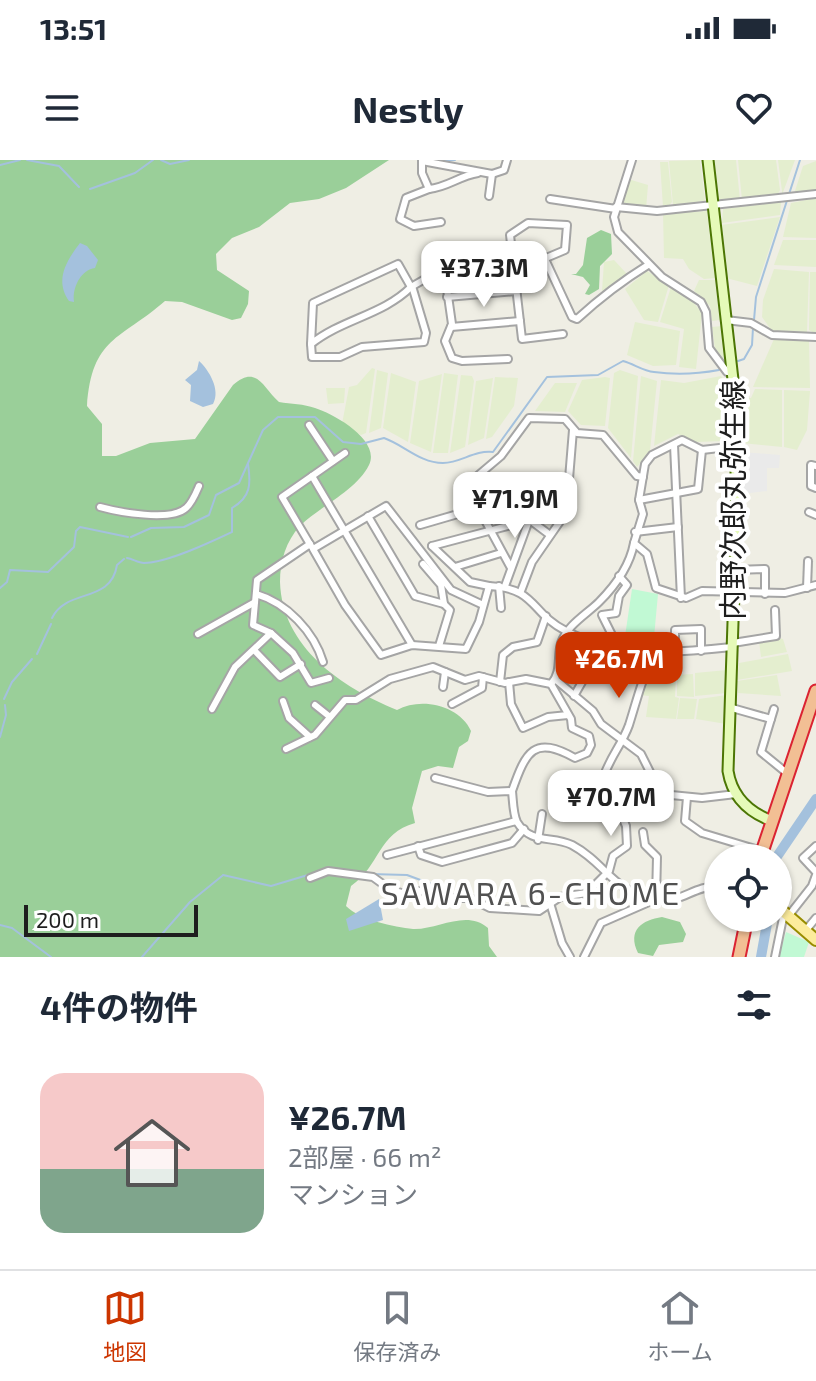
<!DOCTYPE html>
<html lang="ja">
<meta charset="utf-8">
<style>
body{margin:0;font-family:"Exo 2","Noto Sans JP",sans-serif;background:#f2f2f3;color:#1f2937;height:100vh;display:flex;flex-direction:column;font-size:30px;white-space:nowrap}
*{box-sizing:border-box;margin:0}
p{font-size:26px;color:#747a83}
.icon{flex:none;width:44px;height:44px;fill:none;stroke:currentColor;stroke-width:2;stroke-linecap:round;stroke-linejoin:round}
.map{position:relative;height:797px;overflow:hidden}
.side{display:flex;flex-direction:column;background:#fff;flex:1}
.side>*{flex:none}
.fabs{position:absolute;left:704px;top:684px;display:grid;gap:16px}
.fabs a{display:grid;place-items:center;width:88px;height:88px;border-radius:50%;background:#fff;box-shadow:0 2px 6px #0004;font-size:40px}
.scale{position:absolute;left:24px;bottom:20px;width:174px;box-sizing:border-box;padding-left:8px;border:4px solid #1e1e1e;border-top:0;font-size:22px;line-height:28px;white-space:nowrap;color:#1e1e1e;-webkit-text-stroke:6px #fff;paint-order:stroke}
.price{position:absolute;translate:-50% -68px;padding:0 18px;border-radius:16px;background:#fff;color:#222;font-size:26px;line-height:52px;filter:drop-shadow(0 2px 4px #0008)}
.price::after{content:'';position:absolute;left:50%;top:48px;width:24px;height:18px;margin-left:-12px;background:inherit;clip-path:polygon(0 0,100% 0,50% 100%)}
.price.active{background:#cc3500;color:#fff}
ul{padding:0;list-style:none}
li{display:flex;align-items:center;gap:24px;height:200px;padding:0 40px}
li span{display:grid;place-items:center;flex:none;width:224px;height:160px;border-radius:24px;color:#555}
li>.icon{margin-inline-start:auto}
span .icon{width:96px;height:96px;fill:#fffc;stroke-width:1}
li b{font-size:34px}
h2{display:flex;justify-content:space-between;align-items:center;height:96px;padding:0 40px;font-size:34px}
.status{display:flex;justify-content:space-between;align-items:center;height:56px;padding:0 40px;background:#fff;direction:ltr}
.status svg{height:22px;fill:currentColor}
header{display:flex;justify-content:space-between;align-items:center;height:104px;padding:0 40px;background:#fff;font-size:36px;font-weight:700}
.dock{display:flex;justify-content:space-around;align-items:center;height:112px;border-top:2px solid #e0e1e3;background:#fff;font-size:22px;color:#747a83}
.dock a{display:grid;justify-items:center;gap:4px}
.dock .active{color:#cc3500}
.map>svg:first-child{display:block}
</style>
<div class="status"><b>13:51</b><svg viewBox="0 0 49 12"><path d="M0 12V9h3v3zM5 12V6h3v6zM10 12V3h3v9zM15 12V0h3v12zM26 1h20v11H26zM47 4h2v5h-2z"/></svg></div>
<header><svg class="icon" aria-label="menu" viewBox="0 0 24 24"><path d="M4 6h16M4 12h16M4 18h16"/></svg>Nestly<svg class="icon" aria-label="heart" viewBox="0 0 24 24"><path d="M12 20l-8-8c-3-5 5-10 8-4 3-6 11-1 8 4z"/></svg></header>
<div class="map">
<svg width="816" height="797" viewBox="0 0 816 797">
<rect width="100%" height="100%" fill="#efeee4"/>
<g fill="#e4eecf">
<path d="M700,0L705,41L673,45L669,1Z"/>
<path d="M713,0H736L740,40L718,43Z"/>
<path d="M738,0H776L780,30L777,36L742,40Z"/>
<path d="M778,0H795L782,35V31Z"/>
<path d="M816,1V31L794,34L803,6Z"/>
<path d="M660,2H668L672,42L668,47H663Z"/>
<path d="M628,19L648,25L646,49L620,44Z"/>
<path d="M816,38V78L783,77L791,43Z"/>
<path d="M781,42L780,55L722,63L723,49Z"/>
<path d="M708,51L716,118L704,119L689,109L683,99L664,98L663,53Z"/>
<path d="M780,57L757,126L726,118L721,65Z"/>
<path d="M783,80H816V107L774,105Z"/>
<path d="M614,100L628,115L622,122L602,131L604,102Z"/>
<path d="M774,109L809,112L807,172L772,171L762,157L763,140Z"/>
<path d="M647,111L669,125L658,162L644,160L625,129Z"/>
<path d="M810,112H816V174L809,170Z"/>
<path d="M699,120H715L720,160L712,161L710,146L694,131Z"/>
<path d="M671,127L689,137L702,153L696,209L679,207L684,169L660,162Z"/>
<path d="M635,162L680,171L676,205L653,206L627,195Z"/>
<path d="M722,166L726,202L724,203L715,189L712,167Z"/>
<path d="M774,179L809,181L810,228L753,227Z"/>
<path d="M372,208L375,209L366,273L361,275L342,264L349,227L357,225Z"/>
<path d="M377,210L388,213L381,268L369,273Z"/>
<path d="M620,210L638,216L631,298L608,268L614,213Z"/>
<path d="M391,213L416,222L408,282L383,268Z"/>
<path d="M444,213L458,215L448,293H433Z"/>
<path d="M442,214L431,292L410,283L419,221Z"/>
<path d="M461,215L472,216L474,221L465,287L450,293Z"/>
<path d="M641,216L657,221L650,291L637,307L633,301Z"/>
<path d="M721,216L728,228L725,281L696,282L678,274L654,286L661,220L684,223Z"/>
<path d="M495,217L518,218L514,246L492,277L486,279Z"/>
<path d="M605,217L610,218L605,266L581,265L568,251L582,220Z"/>
<path d="M493,218L484,278L468,285L476,221Z"/>
<path d="M555,223H577L565,252L535,251Z"/>
<path d="M326,228H345L344,243L328,244Z"/>
<path d="M755,229L782,230V287L742,283L740,236L751,238Z"/>
<path d="M784,230L810,231L807,270L797,290L784,287Z"/>
<path d="M778,478L783,479L787,492L761,497L759,481Z"/>
<path d="M788,494L792,511L737,520L739,503Z"/>
<path d="M727,510V533L695,536V513Z"/>
<path d="M693,514L694,537L677,536V515Z"/>
<path d="M676,515L675,537L679,538L676,559L646,557L649,536L639,535L648,517Z"/>
<path d="M777,515L781,536L738,533L737,521Z"/>
<path d="M727,535L726,564L696,559L699,539Z"/>
<path d="M680,538L697,539L694,559H677Z"/>
</g>
<g fill="#9acf99">
<path d="M0,0H389L346,28L319,39L290,43L259,67L232,78L216,94L217,110L249,131L248,144L241,158L232,160L182,142L165,141C120,180 92,177 87,246L102,264V296H116L150,283L195,279L233,225C257,204 263,228 279,242C291,244 304,244 315,248C334,254 381,280 369,305C356,331 320,346 300,366C286,381 280,401 280,422C282,487 341,527 397,550C421,537 459,545 471,571L468,581L459,587L453,608L438,606L422,611L412,648L415,663C378,673 380,706 351,726L346,746C360,760 394,767 413,769C438,770 466,749 488,768L489,786L497,797H0Z"/>
<path d="M601,70L611,74L612,94L600,106L599,129L589,135L585,134L590,125L583,117L571,114H576L583,105L587,78Z"/>
<path d="M662,757L680,762L686,774L683,782L659,785L653,796L638,793C627,770 642,760 662,757Z"/>
</g>
<g fill="#c1f9d4">
<path d="M632,429L658,434L653,488L624,483Z"/>
<path d="M786,772L809,782L804,797H779Z"/>
</g>
<path fill="#eaeaea" d="M742,292L780,295L779,308H767V331L742,334Z"/>
<g fill="#a4c1dd">
<path d="M80,83L87,86L98,100L95,108C80,110 72,129 74,142L69,141C54,120 67,100 80,83Z"/>
<path d="M199,201C209,210 221,230 213,244L203,247L190,241L191,225L185,220L197,210Z"/>
<path d="M379,739L383,760L349,771L346,759Z"/>
</g>
<g fill="none" stroke-linecap="round" stroke-linejoin="round">
<g stroke="#a4c1dd" stroke-width="2">
<path d="M27,0L59,6L79,27"/>
<path d="M161,0L170,4L189,0"/>
<path d="M436,1L455,0"/>
<path d="M0,5L20,0"/>
<path d="M90,29L135,13L153,0"/>
<path d="M754,160L756,137L800,0"/>
<path d="M738,201L744,199L752,185L753,168"/>
<path d="M131,377L151,368L184,367L209,355L216,335L239,323L263,270L278,257H315L343,282L361,284L384,278C404,285 420,303 443,303C461,303 474,290 493,292L547,217L598,215L623,201C634,204 643,211 654,212C676,215 697,214 719,210"/>
<path d="M127,398C133,399 138,403 144,403C167,403 211,382 232,372V348C251,337 251,324 248,304"/>
<path d="M0,428L7,422L10,410L48,412L74,387L76,371L80,367L128,377"/>
<path d="M52,458C66,428 111,444 117,405L124,399"/>
<path d="M37,494L51,464"/>
<path d="M4,539L12,522L32,499"/>
<path d="M0,577L6,555L5,545"/>
<path d="M370,714L407,715L434,725"/>
<path d="M223,715L271,726L328,709"/>
<path d="M0,765L12,768L51,797"/>
<path d="M142,797L190,742L222,716"/>
</g>
<g stroke="#a4c1dd" stroke-width="10">
<path d="M776,698L816,639"/>
<path d="M778,706V714"/>
<path d="M761,797L768,758"/>
</g>
<g stroke="#a5a5a5" stroke-width="10">
<g id="minor">
<path d="M422,0V13L429,29C448,27 459,16 478,13"/>
<path d="M632,0L614,57L618,72L662,117L701,142L706,152L709,188L727,212H732"/>
<path d="M422,1L492,14L504,10L507,0"/>
<path d="M429,29L406,38L400,59L414,66L441,62"/>
<path d="M489,36L492,14"/>
<path d="M550,39L616,49"/>
<path d="M616,47L657,51L816,34"/>
<path d="M546,98L565,90L567,65L528,63L510,75L522,179L563,174"/>
<path d="M398,104L411,127C383,155 342,159 311,184L313,143Z"/>
<path d="M444,108L452,164L445,181L452,198L462,201L508,199"/>
<path d="M411,127L444,108L544,97L572,157L577,159C600,138 622,121 648,105"/>
<path d="M447,137L517,131"/>
<path d="M726,160L751,163L772,175L816,177"/>
<path d="M451,167L520,161"/>
<path d="M311,184L312,197H340L362,187L424,182L426,173L412,126"/>
<path d="M309,265L333,301"/>
<path d="M674,285L681,438"/>
<path d="M737,286L702,290L682,280L652,295L645,304L639,340L643,354L634,383L647,394L656,428L686,438L702,431L785,433L816,425"/>
<path d="M816,306L811,305V326L816,328"/>
<path d="M312,316L412,485"/>
<path d="M639,340L698,329L702,290"/>
<path d="M100,347C118,352 171,362 186,348C192,343 196,333 199,326"/>
<path d="M480,351L503,340H533L535,344L505,426"/>
<path d="M809,352L816,355"/>
<path d="M368,356L415,436L444,444"/>
<path d="M530,360L550,375"/>
<path d="M420,365L475,349"/>
<path d="M635,372L678,367"/>
<path d="M311,386L282,337L345,293"/>
<path d="M432,386L530,360"/>
<path d="M432,386L470,422L489,426"/>
<path d="M423,404L441,425L444,444L450,450L439,486"/>
<path d="M455,407L501,393"/>
<path d="M511,408L480,351L475,349L462,329L501,296L529,258L565,259L577,273L603,275L637,316L643,317"/>
<path d="M735,410L765,409V434"/>
<path d="M499,426L501,448"/>
<path d="M807,428L808,401"/>
<path d="M521,431L532,402L561,360L568,331L573,270"/>
<path d="M256,434C287,443 314,472 323,502"/>
<path d="M481,444L451,430L386,346L313,389L345,445L381,495L412,485L466,489L479,462L489,426C537,428 530,453 566,471C617,498 677,493 732,487"/>
<path d="M271,473L293,493L311,523L329,518"/>
<path d="M198,474L255,442"/>
<path d="M733,483L776,476L775,450"/>
<path d="M618,487L602,455L616,453L619,436L627,425L619,416"/>
<path d="M255,491L280,517L301,504"/>
<path d="M675,492V470L701,469V491"/>
<path d="M555,519L593,551L601,564L641,594L661,634L702,638L736,634"/>
<path d="M500,522L503,495L513,487L537,482L546,456"/>
<path d="M509,522L511,544L523,568L548,557L568,555"/>
<path d="M443,527L445,512"/>
<path d="M574,536L590,508L599,481"/>
<path d="M283,541L289,558L310,577"/>
<path d="M452,544L482,528L483,517"/>
<path d="M315,545L330,557"/>
<path d="M732,548L771,559"/>
<path d="M212,549L235,507L271,473L253,465L257,420L310,384"/>
<path d="M774,549L761,592L788,614"/>
<path d="M286,589L315,575L345,540H356L390,519L433,507L465,520L479,516L505,523L526,519L551,524C562,512 557,497 561,483C567,465 587,454 599,442C615,426 630,405 634,383"/>
<path d="M435,618L488,632L512,631C513,640 513,654 517,662C531,685 552,675 572,685C609,705 609,731 659,740C681,743 694,726 718,726"/>
<path d="M602,622L616,642L656,620"/>
<path d="M512,631C526,591 534,575 575,598L587,593L591,585L589,576L572,568L571,559L551,524"/>
<path d="M687,637L685,661L702,673L762,691"/>
<path d="M574,643L577,627L602,622C607,601 622,585 629,565C637,540 642,517 655,493"/>
<path d="M643,672L645,685L657,697L656,739"/>
<path d="M538,680L542,654"/>
<path d="M418,686L421,695L442,702L512,683L524,669"/>
<path d="M816,686L803,698L816,712"/>
<path d="M387,695L516,661"/>
<path d="M310,718L328,711L373,717L391,730L405,734L435,728L451,738H470L490,748L539,751L560,737L587,733L609,711L613,696L627,686L626,666L616,642"/>
<path d="M550,743L562,783L570,797"/>
<path d="M790,754L812,726L816,715"/>
<path d="M806,770L816,758"/>
<path d="M584,797L601,763L656,739"/>
<path d="M775,797L784,753"/>
</g>
</g>
<g stroke="#4c7604" stroke-width="13">
<path id="secondary" d="M708,0L736,246V373L728,611C732,636 748,652 772,661"/>
</g>
<g stroke="#988d00" stroke-width="14">
<path id="primary" d="M778,747L816,780"/>
</g>
<g stroke="#db2332" stroke-width="15">
<g id="trunk">
<path d="M760,698L816,531"/>
<path d="M739,797L747,758"/>
</g>
</g>
<use href="#minor" stroke="#fff" stroke-width="6"/>
<use href="#secondary" stroke="#e5fab8" stroke-width="9"/>
<use href="#primary" stroke="#fcec9c" stroke-width="10"/>
<use href="#trunk" stroke="#f2bf94" stroke-width="11"/>
</g>
<g text-anchor="middle" dominant-baseline="central" stroke-width="8" stroke-linejoin="round" paint-order="stroke">
<g font-size="30" fill="#1e1e1e" stroke="#fff">
<text transform="translate(732 340) rotate(-90)">内野次郎丸弥生線</text>
</g>
<g font-size="32" letter-spacing="2" fill="#515151" stroke="#fff">
<text x="531" y="732">SAWARA 6-CHOME</text>
</g>
</g>
</svg>
<div class="fabs">
<a><svg class="icon" aria-label="locate" viewBox="0 0 24 24"><circle cx="12" cy="12" r="6"/><path d="M12 2v4M12 18v4M2 12h4M18 12h4"/></svg></a>
</div>
<div class="scale">200 m</div>
<b class="price" style="left:484px;top:149px">¥37.3M</b>
<b class="price" style="left:515px;top:380px">¥71.9M</b>
<b class="price active" style="left:619px;top:540px">¥26.7M</b>
<b class="price" style="left:611px;top:678px">¥70.7M</b>
</div>
<section class="side">
<h2>4件の物件<svg class="icon" aria-label="filters" viewBox="0 0 24 24"><path d="M4 7h16M4 17h16"/><circle cx="9" cy="7" r="2"/><circle cx="15" cy="17" r="2"/></svg></h2>
<ul>
<li><span style="background:linear-gradient(#f6c9c9 60%,#7fa58c 0)"><svg class="icon" aria-label="home" viewBox="0 0 24 24"><path d="M3 11l9-7 9 7M6 9v11h12V9"/></svg></span><div><b>¥26.7M</b><p>2部屋 · 66 m²</p><p>マンション</p></div></li>
</ul>
</section>
<nav class="dock">
<a class="active"><svg class="icon" aria-label="map" viewBox="0 0 24 24"><path d="M3 6l6-2 6 2 6-2v14l-6 2-6-2-6 2zM9 4v14M15 6v14"/></svg>地図</a>
<a><svg class="icon" aria-label="saved" viewBox="0 0 24 24"><path d="M7 4h10v16l-5-4-5 4z"/></svg>保存済み</a>
<a><svg class="icon" aria-label="home" viewBox="0 0 24 24"><path d="M3 11l9-7 9 7M6 9v11h12V9"/></svg>ホーム</a>
</nav>
